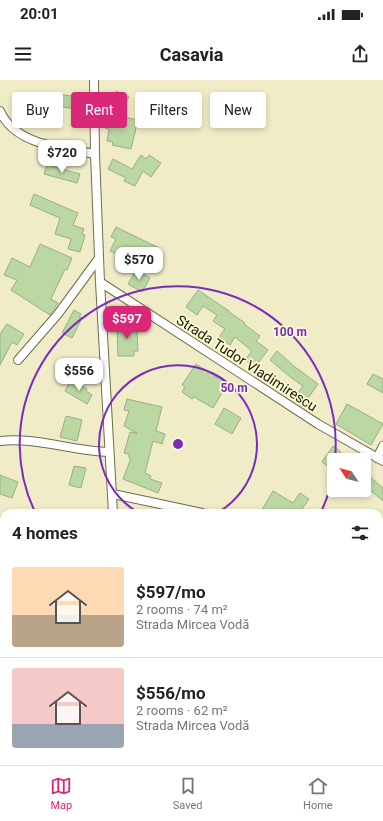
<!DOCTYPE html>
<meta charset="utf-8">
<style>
body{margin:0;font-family:Roboto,sans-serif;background:#f6f6f6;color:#222;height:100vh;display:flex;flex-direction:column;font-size:15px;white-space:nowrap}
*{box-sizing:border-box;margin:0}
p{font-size:13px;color:#767676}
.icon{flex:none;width:22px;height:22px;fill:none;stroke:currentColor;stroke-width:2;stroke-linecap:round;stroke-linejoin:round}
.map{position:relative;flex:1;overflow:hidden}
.drawer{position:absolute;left:0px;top:429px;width:383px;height:256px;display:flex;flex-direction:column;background:#fff;border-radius:12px 12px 0 0;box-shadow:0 2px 6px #0003}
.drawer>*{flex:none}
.hud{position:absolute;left:12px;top:12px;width:359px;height:36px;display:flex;gap:8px}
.needle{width:26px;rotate:306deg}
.fabs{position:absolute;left:327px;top:373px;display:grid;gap:8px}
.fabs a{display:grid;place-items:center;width:44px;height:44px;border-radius:4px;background:#fff;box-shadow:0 2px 6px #0003;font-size:20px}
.price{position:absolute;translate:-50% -34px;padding:0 9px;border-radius:8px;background:#fff;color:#222;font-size:13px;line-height:26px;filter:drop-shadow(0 1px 2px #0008)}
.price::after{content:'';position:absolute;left:50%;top:24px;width:12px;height:9px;margin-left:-6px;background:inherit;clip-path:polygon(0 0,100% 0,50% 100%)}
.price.current{background:#db2777;color:#fff}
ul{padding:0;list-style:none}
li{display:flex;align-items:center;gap:12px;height:100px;padding:0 12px}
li+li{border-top:1px solid #e0e0e0}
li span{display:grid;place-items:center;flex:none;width:112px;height:80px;border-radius:4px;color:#555}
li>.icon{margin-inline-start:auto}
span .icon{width:48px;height:48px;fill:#fffc;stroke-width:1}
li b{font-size:17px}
h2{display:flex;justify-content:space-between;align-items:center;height:48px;padding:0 12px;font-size:17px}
.pill{padding:0 14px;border-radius:4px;background:#fff;box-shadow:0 2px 6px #0003;font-size:14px;line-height:36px}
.pill.current{background:#db2777;color:#fff}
.status{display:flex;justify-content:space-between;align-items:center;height:28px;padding:0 20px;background:#fff;direction:ltr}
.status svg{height:11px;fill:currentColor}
header{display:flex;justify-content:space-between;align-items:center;height:52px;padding:0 12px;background:#fff;font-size:18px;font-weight:700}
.dock{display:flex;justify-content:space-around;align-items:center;height:56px;border-top:1px solid #e0e0e0;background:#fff;font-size:11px;color:#767676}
.dock a{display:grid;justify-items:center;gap:2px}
.dock .current{color:#db2777}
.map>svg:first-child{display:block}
</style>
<div class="status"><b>20:01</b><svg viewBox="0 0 49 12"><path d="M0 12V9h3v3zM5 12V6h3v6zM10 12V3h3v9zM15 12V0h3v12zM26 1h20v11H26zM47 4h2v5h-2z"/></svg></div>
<header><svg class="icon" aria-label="menu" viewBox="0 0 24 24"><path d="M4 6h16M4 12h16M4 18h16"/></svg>Casavia<svg class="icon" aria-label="share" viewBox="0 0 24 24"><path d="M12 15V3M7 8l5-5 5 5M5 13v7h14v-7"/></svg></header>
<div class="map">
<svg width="383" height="685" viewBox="0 0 383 685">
<rect width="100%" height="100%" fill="#f0ecc7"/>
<g fill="#bbd7a2" stroke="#9bac8d">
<path d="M116,11L129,17L119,36L138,40L131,69L112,65L113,62L107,61L109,49L105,48L110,22L105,20L108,12L114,15Z"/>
<path d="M48,13L79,17L77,29L49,25L47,38L29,35L31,22L46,24Z"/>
<path d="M141,75L146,79L149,75L161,83L151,97L143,91L135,106L124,101L126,98L108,89L113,79L132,89Z"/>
<path d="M47,85L80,94L77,103L44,94Z"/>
<path d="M34,114L78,133L73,145L84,149L82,154L85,155L80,172L68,169L71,159L55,154L60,138L30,125Z"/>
<path d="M116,147L157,167L152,177L140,171L135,182L110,171L116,159L111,157Z"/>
<path d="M40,164L72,178L67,190L65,189L51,219L58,223L50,235L11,210L17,200L4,195L12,178L30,187Z"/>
<path d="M136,190L150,198L142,212L128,204Z"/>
<path d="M198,210L229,231V232L245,243L244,244L260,256L256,261L268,270L255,287L245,280L252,271L235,257L230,265L219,257L225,249L213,241L217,235L203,226L197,235L186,227Z"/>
<path d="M74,230L81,234L79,237L82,238L72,258L62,253Z"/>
<path d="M7,244L24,254L17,265L12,262L0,285V254Z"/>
<path d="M117,244H131V249H137L138,271H134V276H118Z"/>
<path d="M277,271L295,287L318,304L306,321L297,314L303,306L289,296L270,280Z"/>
<path d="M196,284L218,298V297L228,303L213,328L194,317L192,319L182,312L185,307L182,305Z"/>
<path d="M373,294L383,299V313L367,304Z"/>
<path d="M71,300L87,309L86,311L92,315L87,324L65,311Z"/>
<path d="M127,319L162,327L156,351L165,354L162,364L153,361L145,393L151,396L150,399L162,403L158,413L123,399L131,378H129V374L124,373L130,352L137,353L124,346L129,331L124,330Z"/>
<path d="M347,324L383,344L371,365L336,344Z"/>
<path d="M224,328L241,338L232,354L215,344Z"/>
<path d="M66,336L82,340L77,361L60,357Z"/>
<path d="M333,366L341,372L336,380H334V383L330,388L322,382Z"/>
<path d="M74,386L86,388L81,408L69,405Z"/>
<path d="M0,395L18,402L12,418L0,414Z"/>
<path d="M369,396L383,408V421L364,405V402Z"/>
<path d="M273,411L293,423L300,413L309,419L299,433H260Z"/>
</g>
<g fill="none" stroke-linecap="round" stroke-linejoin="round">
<g stroke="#706c4b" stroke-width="10">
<g id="minor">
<path d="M94,0L95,74L100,202L113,433"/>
<path d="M0,31C15,65 62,68 95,74"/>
<path d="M100,202L318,344L383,381"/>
<path d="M18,280L58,234L99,178"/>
<path d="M0,361C37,357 72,371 109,372"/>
<path d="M377,378L383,366"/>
<path d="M113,414L202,433"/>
<path d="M379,479L383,474"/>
<path d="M0,622L4,625"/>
<path d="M0,677L4,672"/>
<path d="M120,681L121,685"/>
<path d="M179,685L183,681"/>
</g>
</g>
<use href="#minor" stroke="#fff" stroke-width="8"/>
</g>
<g fill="none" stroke="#7b2cbf" stroke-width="2">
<path d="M139 433A79 79 0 1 1 217 433"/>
<path d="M334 390A158 158 0 0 1 321 432M35 432A158 158 0 1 1 335 379"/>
</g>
<g text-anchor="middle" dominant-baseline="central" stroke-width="3.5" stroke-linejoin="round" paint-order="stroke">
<g font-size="14" fill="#1a180b" stroke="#fdf9d4">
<text transform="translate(247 283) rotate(33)">Strada Tudor Vladimirescu</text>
</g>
</g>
<circle cx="178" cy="364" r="6" fill="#7b2cbf" stroke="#fdf9d4" stroke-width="2"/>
<g font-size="12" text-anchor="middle" font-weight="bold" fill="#7b2cbf" stroke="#fdf9d4" stroke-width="3.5" stroke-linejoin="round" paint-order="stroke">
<text x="290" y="256">100 m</text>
<text x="234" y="312">50 m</text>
</g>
</svg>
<div class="fabs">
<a><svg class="needle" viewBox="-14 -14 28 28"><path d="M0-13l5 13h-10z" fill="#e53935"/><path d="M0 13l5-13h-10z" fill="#767676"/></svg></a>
</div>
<b class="price" style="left:62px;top:94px">$720</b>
<b class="price" style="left:139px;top:201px">$570</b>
<b class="price current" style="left:127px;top:260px">$597</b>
<b class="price" style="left:79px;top:312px">$556</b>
<div class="hud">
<a class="pill">Buy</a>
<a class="pill current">Rent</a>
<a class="pill">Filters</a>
<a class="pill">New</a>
</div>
<section class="drawer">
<h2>4 homes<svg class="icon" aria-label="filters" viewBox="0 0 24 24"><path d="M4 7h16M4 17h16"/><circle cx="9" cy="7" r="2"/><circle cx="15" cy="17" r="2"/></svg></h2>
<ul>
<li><span style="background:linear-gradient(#ffd9b3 60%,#b9a48a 0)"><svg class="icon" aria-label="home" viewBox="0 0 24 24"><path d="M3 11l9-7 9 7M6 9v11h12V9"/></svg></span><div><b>$597/mo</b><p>2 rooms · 74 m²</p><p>Strada Mircea Vodă</p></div></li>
<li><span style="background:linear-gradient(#f6c9c9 70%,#9aa5b1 0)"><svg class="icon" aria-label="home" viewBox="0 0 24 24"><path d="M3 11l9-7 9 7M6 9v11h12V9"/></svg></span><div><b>$556/mo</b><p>2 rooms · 62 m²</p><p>Strada Mircea Vodă</p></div></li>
</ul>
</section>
</div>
<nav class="dock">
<a class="current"><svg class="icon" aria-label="map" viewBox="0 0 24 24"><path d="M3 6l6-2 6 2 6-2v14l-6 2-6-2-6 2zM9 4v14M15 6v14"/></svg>Map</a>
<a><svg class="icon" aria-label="saved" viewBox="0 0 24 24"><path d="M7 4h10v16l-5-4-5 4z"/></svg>Saved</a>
<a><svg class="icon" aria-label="home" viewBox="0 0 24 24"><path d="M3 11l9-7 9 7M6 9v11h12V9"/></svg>Home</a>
</nav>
